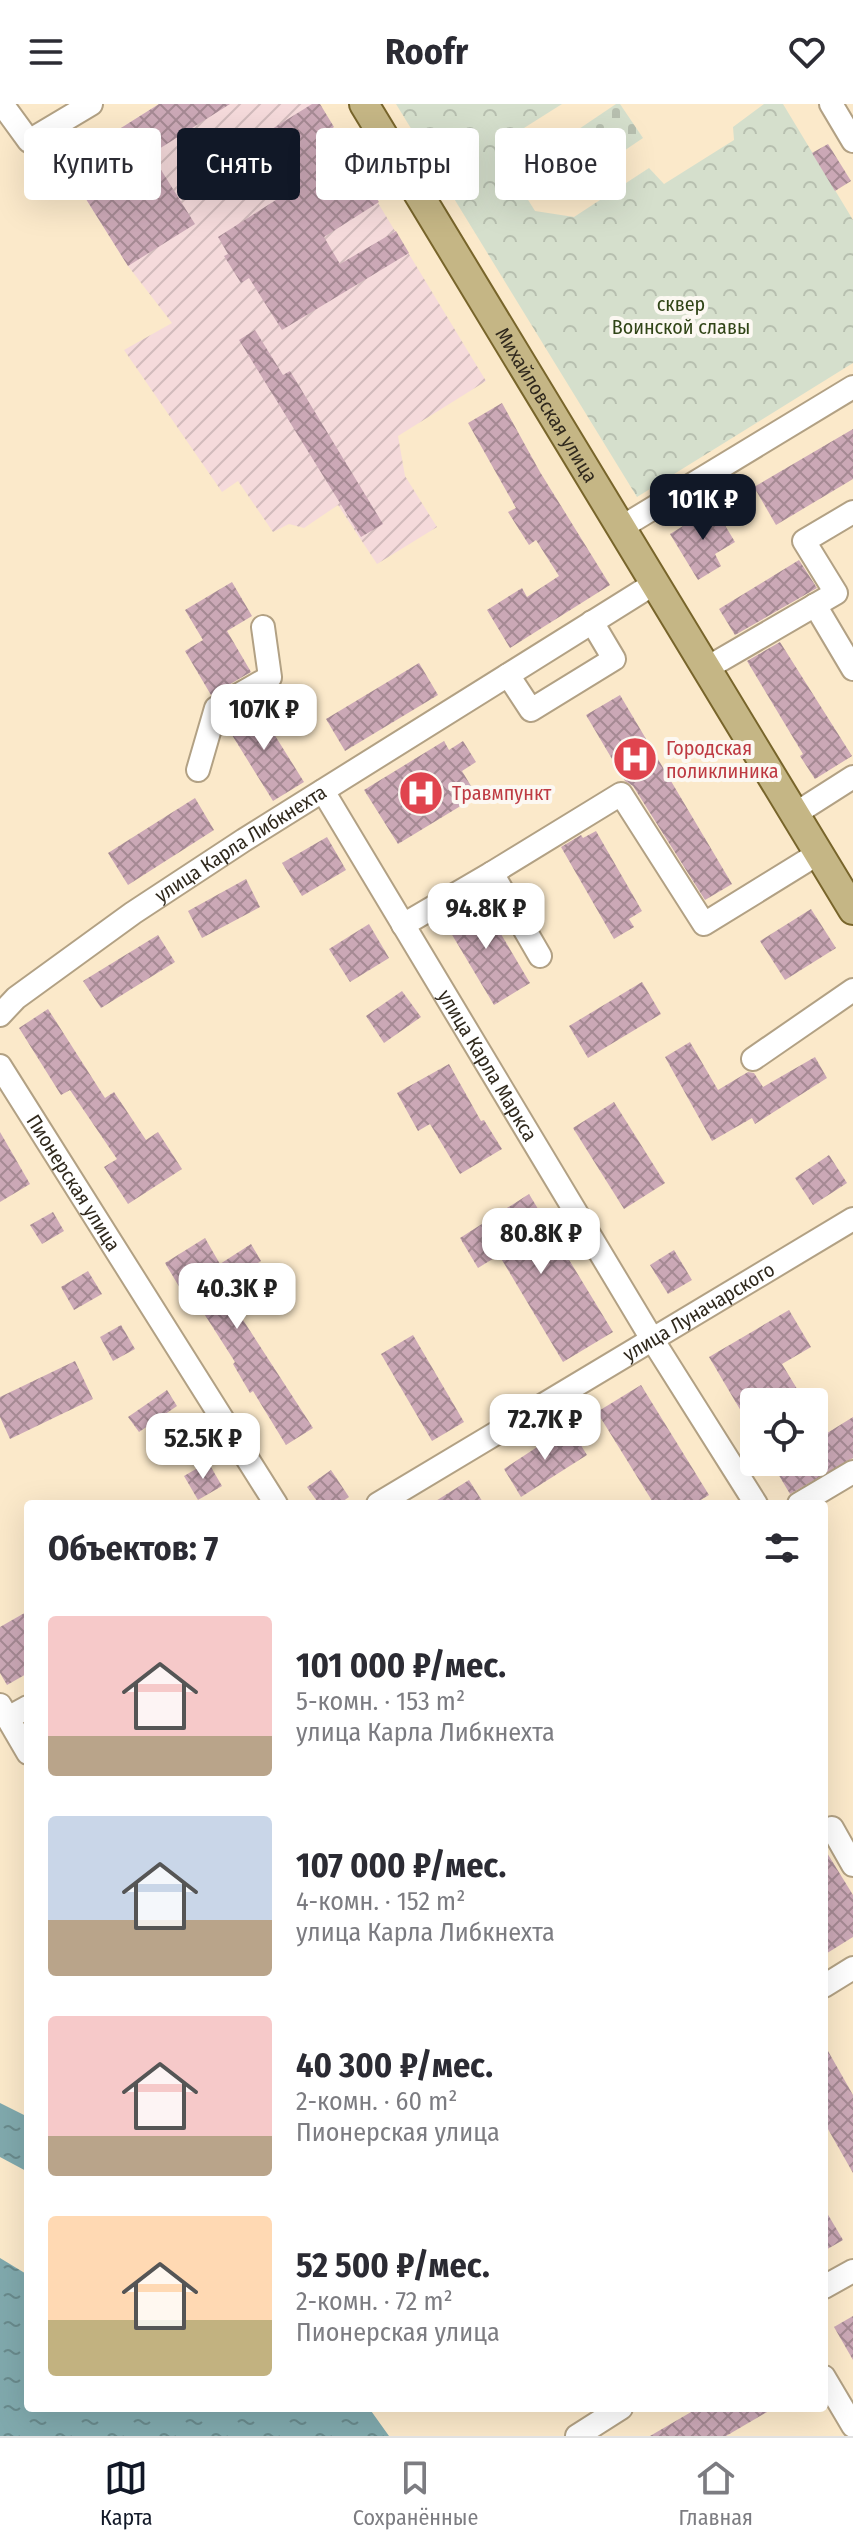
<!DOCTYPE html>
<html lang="ru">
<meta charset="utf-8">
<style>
body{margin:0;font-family:"Fira Sans Condensed",sans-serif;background:#f7f7f7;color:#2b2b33;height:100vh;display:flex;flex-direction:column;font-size:30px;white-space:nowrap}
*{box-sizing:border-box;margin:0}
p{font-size:26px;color:#7c7c81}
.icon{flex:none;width:44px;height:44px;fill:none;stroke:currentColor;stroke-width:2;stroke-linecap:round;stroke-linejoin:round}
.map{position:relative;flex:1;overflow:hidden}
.drawer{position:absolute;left:24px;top:1396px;width:804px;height:912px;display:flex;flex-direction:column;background:#fff;border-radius:8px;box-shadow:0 8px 32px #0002}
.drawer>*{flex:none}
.banner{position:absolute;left:24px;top:24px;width:806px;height:72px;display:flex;gap:16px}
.buttons{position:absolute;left:740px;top:1284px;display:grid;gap:16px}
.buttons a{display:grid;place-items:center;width:88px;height:88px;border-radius:8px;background:#fff;box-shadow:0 8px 32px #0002;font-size:40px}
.price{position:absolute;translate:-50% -68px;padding:0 18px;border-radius:16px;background:#fff;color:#222;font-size:26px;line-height:52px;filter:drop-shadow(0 2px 4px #0008)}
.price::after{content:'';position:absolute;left:50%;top:48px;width:24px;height:18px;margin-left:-12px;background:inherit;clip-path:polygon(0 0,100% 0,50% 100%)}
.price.selected{background:#111827;color:#fff}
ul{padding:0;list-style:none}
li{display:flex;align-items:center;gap:24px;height:200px;padding:0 24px}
li span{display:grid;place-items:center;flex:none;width:224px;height:160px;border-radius:8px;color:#555}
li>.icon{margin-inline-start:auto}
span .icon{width:96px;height:96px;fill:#fffc;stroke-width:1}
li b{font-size:34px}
h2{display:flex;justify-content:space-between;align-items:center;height:96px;padding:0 24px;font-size:34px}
.chip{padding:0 28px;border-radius:8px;background:#fff;box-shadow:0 8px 32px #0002;font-size:28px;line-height:72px}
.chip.selected{background:#111827;color:#fff}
header{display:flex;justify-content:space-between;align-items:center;height:104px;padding:0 24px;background:#fff;font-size:36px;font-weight:700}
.tabs{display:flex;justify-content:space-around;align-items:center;height:112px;border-top:2px solid #e1e1e2;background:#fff;font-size:22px;color:#7c7c81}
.tabs a{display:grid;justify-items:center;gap:4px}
.tabs .selected{color:#111827}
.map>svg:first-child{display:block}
</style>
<header><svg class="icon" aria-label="menu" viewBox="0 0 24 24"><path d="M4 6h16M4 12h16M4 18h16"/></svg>Roofr<svg class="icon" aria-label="heart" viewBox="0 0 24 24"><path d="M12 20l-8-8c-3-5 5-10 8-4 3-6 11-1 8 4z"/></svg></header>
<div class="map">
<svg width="853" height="2332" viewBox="0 0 853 2332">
<defs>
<pattern id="industrial-furrows" width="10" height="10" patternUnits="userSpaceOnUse" patternTransform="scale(2)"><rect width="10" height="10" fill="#f5dadb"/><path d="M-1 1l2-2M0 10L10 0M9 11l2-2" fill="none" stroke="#d2bbbc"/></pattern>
<pattern id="cemetery-stones" width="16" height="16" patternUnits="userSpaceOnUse" patternTransform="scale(2)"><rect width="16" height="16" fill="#d5dfcc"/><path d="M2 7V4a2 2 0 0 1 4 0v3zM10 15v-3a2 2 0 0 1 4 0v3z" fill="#b7bfaf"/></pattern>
<pattern id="park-crowns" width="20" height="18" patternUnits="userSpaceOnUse" patternTransform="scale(2)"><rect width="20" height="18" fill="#d5dfcc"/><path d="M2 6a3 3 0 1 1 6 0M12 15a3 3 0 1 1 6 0" fill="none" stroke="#b7bfaf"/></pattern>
<pattern id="water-ripples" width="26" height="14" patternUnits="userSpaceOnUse" patternTransform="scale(2)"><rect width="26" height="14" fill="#80a9ad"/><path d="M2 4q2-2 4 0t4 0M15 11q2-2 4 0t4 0" fill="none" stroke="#698a8c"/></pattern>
<pattern id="building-cross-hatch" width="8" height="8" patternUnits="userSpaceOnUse" patternTransform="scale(2)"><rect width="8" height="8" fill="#cba8b6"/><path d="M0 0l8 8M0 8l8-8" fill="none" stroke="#a58993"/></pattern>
</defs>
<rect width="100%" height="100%" fill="#fbe9ca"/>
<path fill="url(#industrial-furrows)" d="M159,0H318L486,277L398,332L405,372L437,423L377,460L338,401L304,424L289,420L273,428L238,377L222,388L124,246L172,219L128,162L64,60Z"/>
<path fill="url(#cemetery-stones)" d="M616,0H620L643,34L597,65L573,29Z"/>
<path fill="url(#park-crowns)" d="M396,0H562L524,24L510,67L535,107L574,113L649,64L664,80L734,36L733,23L764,0H783L853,116V259L637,393Z"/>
<g fill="url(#water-ripples)">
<path d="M0,1999L28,2013V2068L0,2053Z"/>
<path d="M0,2154L28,2171V2304H369L389,2332H0Z"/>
</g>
<g fill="url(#building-cross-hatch)">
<path d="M159,0H230L151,50L195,120L128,162L64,60Z"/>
<path d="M312,0H320L334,23L323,30L354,81L364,74L379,98L324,133L340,160L396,127L409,149L282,226L249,174L241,179L224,152L228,150L218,133L279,94L261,64L266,61L251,38Z"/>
<path d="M828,40L851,77L835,87L812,49Z"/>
<path d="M255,226L283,271L290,267L383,420L361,433L239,236Z"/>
<path d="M502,299L540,368L610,481L510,544L487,506L522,484L527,493L559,472L536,436L529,441L508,408L516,404L468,319Z"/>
<path d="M853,325V375L776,421L754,383Z"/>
<path d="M714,403L735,438L715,450L721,462L698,476L670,430Z"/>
<path d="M799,456L817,484L735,531L719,505Z"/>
<path d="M232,478L252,512L227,527L251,568L211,591L185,547L203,536L185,506Z"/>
<path d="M780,538L852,652L815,675L800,652L803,650L747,557Z"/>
<path d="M419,559L438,591L345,647L326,615Z"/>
<path d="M620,591L732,780L705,796L633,682L625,677L586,611Z"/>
<path d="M254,598L304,678L273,697L227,623L230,622L228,613Z"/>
<path d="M444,637L449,646L463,637L476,658L462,667L477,692L398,740L364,686Z"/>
<path d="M195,694L214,726L128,781L108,749Z"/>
<path d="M596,727L642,807L629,815L634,823L614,835L561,743L581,731L583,734Z"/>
<path d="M327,733L346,766L302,792L282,759Z"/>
<path d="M246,775L260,803L202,834L188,807Z"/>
<path d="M479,793L530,879L494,901L442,814Z"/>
<path d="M811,805L836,844L785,876L760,837Z"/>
<path d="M369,820L389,854L350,878L329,845Z"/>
<path d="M158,831L175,858L101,904L83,877Z"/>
<path d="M642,878L661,910L588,954L569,922Z"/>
<path d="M402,887L421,913L384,939L366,912Z"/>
<path d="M48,905L105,994L114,988L146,1036L158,1028L182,1065L128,1100L104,1063L117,1055L70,986L61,991L19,924Z"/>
<path d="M690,938L718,986L748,968L754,969L763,983L815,953L827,974L755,1020L752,1014L712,1037L665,953Z"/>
<path d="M449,960L481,1017L484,1016L502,1045L460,1070L430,1020L418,1027L397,989Z"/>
<path d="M614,998L665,1079L624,1105L573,1024Z"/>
<path d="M0,1028L30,1080L0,1098Z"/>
<path d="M829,1051L847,1079L813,1101L795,1074Z"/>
<path d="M529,1090L613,1228L563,1258L499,1151L478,1164L460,1134Z"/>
<path d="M53,1108L64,1127L42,1140L30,1121Z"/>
<path d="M205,1134L220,1160L251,1140L261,1157L221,1182L313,1324L286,1341L253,1287L250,1289L233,1260L235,1258L196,1197L190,1201L165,1159Z"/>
<path d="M674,1146L692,1176L668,1190L650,1161Z"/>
<path d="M88,1167L102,1190L74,1206L61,1183Z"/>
<path d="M789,1206L811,1243L782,1260L805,1298H754V1329L709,1253Z"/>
<path d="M121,1221L135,1245L113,1257L100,1233Z"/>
<path d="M413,1231L464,1318L432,1337L381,1250Z"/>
<path d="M75,1257L93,1295L10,1335L0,1313V1293Z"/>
<path d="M641,1281L709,1391L694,1400H654L597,1308Z"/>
<path d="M167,1286L177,1302L139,1328L128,1313Z"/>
<path d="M853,1313V1354L790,1390L771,1358H814V1314L824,1331Z"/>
<path d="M569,1322L587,1351L521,1393L504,1365Z"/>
<path d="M208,1358L222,1382L198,1396L184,1372Z"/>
<path d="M331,1366L349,1393L339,1400H319L307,1383Z"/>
<path d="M469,1376L484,1400H431Z"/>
<path d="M28,1507V1569L7,1581L0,1569V1523Z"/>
<path d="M824,1744L853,1791V1833L824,1851Z"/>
<path d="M824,1940L853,1991V2069L824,2018Z"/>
<path d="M824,2104L843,2136L824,2147Z"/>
<path d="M853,2212V2256L834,2223Z"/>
<path d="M698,2304H774L726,2332H650Z"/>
</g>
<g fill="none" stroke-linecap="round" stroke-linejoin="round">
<g stroke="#b2a184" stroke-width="26">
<g id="minor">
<path d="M2,0L29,37L91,0"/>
<path d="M831,0L853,37"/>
<path d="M622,423L853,283"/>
<path d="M815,501L853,565"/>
<path d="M707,564L836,489L804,437L853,408"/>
<path d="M508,571L531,606L614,555L592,518"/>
<path d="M198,666L216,604L270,573L263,523"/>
<path id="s1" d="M323,687L652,1235L756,1400"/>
<path d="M795,710L853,673"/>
<path d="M492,769L621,690L704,820L819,749"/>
<path d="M403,821L492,769L540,852"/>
<path id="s2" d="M0,911L16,894L133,809L244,736L655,479"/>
<path d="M753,955L853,886"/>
<path id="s3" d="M0,962L276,1400"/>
<path id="s4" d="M378,1400L853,1115"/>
<path d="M799,1400L853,1368"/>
<path d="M0,1601L28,1649"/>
<path d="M8,1614L28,1603"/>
<path d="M832,1724L853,1761"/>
<path d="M824,1882L853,1864"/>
<path d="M824,2183L853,2167"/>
<path d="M824,2273L853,2322"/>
<path d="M577,2332L621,2304"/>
</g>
</g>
<g stroke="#78652b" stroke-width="32">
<g id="major">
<path id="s5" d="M364,0L853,806"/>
</g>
</g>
<use href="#minor" stroke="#fff" stroke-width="22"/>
<use href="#major" stroke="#c5b685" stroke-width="28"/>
</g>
<defs>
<g id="hospital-disc" transform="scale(2.3)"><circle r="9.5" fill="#e0444e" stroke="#fcf8f2"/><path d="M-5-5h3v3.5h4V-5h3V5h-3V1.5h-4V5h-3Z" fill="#fff"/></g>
</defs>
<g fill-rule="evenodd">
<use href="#hospital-disc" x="635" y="655"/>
<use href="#hospital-disc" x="421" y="689"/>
</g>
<g text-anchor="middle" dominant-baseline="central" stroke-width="8" stroke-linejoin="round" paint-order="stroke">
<g font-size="20" fill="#304416" stroke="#fcf8f2">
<text x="681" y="200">сквер<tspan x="681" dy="23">Воинской славы</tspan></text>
</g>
<g font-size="20" fill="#30291d" stroke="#fcf8f2">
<text stroke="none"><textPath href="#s5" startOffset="352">Михайловская улица</textPath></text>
<text stroke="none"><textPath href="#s2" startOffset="296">улица Карла Либкнехта</textPath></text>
<text stroke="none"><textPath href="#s1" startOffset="320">улица Карла Маркса</textPath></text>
<text stroke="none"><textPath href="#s3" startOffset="138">Пионерская улица</textPath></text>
<text stroke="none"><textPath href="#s4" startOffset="374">улица Луначарского</textPath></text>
</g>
<g font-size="20" fill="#be3a42" stroke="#fcf8f2" text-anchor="start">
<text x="666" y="644">Городская<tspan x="666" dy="23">поликлиника</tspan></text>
<text x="452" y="689">Травмпункт</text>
</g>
</g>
</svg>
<div class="buttons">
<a><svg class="icon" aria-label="locate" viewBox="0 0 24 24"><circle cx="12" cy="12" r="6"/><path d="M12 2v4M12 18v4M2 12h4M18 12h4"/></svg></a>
</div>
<b class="price selected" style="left:703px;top:438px">101K ₽</b>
<b class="price" style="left:264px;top:648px">107K ₽</b>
<b class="price" style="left:486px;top:847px">94.8K ₽</b>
<b class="price" style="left:541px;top:1172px">80.8K ₽</b>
<b class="price" style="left:237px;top:1227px">40.3K ₽</b>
<b class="price" style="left:545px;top:1358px">72.7K ₽</b>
<b class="price" style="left:203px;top:1377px">52.5K ₽</b>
<div class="banner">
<a class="chip">Купить</a>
<a class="chip selected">Снять</a>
<a class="chip">Фильтры</a>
<a class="chip">Новое</a>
</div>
<section class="drawer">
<h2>Объектов: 7<svg class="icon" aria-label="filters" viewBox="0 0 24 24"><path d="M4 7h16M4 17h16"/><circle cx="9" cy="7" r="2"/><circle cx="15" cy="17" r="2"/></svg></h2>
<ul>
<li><span style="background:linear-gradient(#f6c9c9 75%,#b9a48a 0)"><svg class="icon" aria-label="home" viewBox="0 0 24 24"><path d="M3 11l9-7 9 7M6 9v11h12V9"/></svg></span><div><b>101 000 ₽/мес.</b><p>5-комн. · 153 m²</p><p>улица Карла Либкнехта</p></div></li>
<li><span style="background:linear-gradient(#c9d6e8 65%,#b9a48a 0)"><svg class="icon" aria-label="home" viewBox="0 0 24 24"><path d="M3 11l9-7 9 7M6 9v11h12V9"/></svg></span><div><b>107 000 ₽/мес.</b><p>4-комн. · 152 m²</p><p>улица Карла Либкнехта</p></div></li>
<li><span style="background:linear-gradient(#f6c9c9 75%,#b9a48a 0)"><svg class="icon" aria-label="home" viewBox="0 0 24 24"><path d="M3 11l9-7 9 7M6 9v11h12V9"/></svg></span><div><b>40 300 ₽/мес.</b><p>2-комн. · 60 m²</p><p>Пионерская улица</p></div></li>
<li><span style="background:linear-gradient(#ffd9b3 65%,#c2b280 0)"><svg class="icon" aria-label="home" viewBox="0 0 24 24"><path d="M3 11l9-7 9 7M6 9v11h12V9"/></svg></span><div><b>52 500 ₽/мес.</b><p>2-комн. · 72 m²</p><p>Пионерская улица</p></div></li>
</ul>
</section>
</div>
<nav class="tabs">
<a class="selected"><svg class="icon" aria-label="map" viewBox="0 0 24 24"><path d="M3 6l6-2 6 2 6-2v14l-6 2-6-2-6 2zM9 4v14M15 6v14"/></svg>Карта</a>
<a><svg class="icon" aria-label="saved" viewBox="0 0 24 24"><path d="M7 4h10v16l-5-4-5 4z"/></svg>Сохранённые</a>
<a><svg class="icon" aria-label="home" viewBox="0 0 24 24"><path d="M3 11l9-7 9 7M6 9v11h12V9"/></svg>Главная</a>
</nav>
